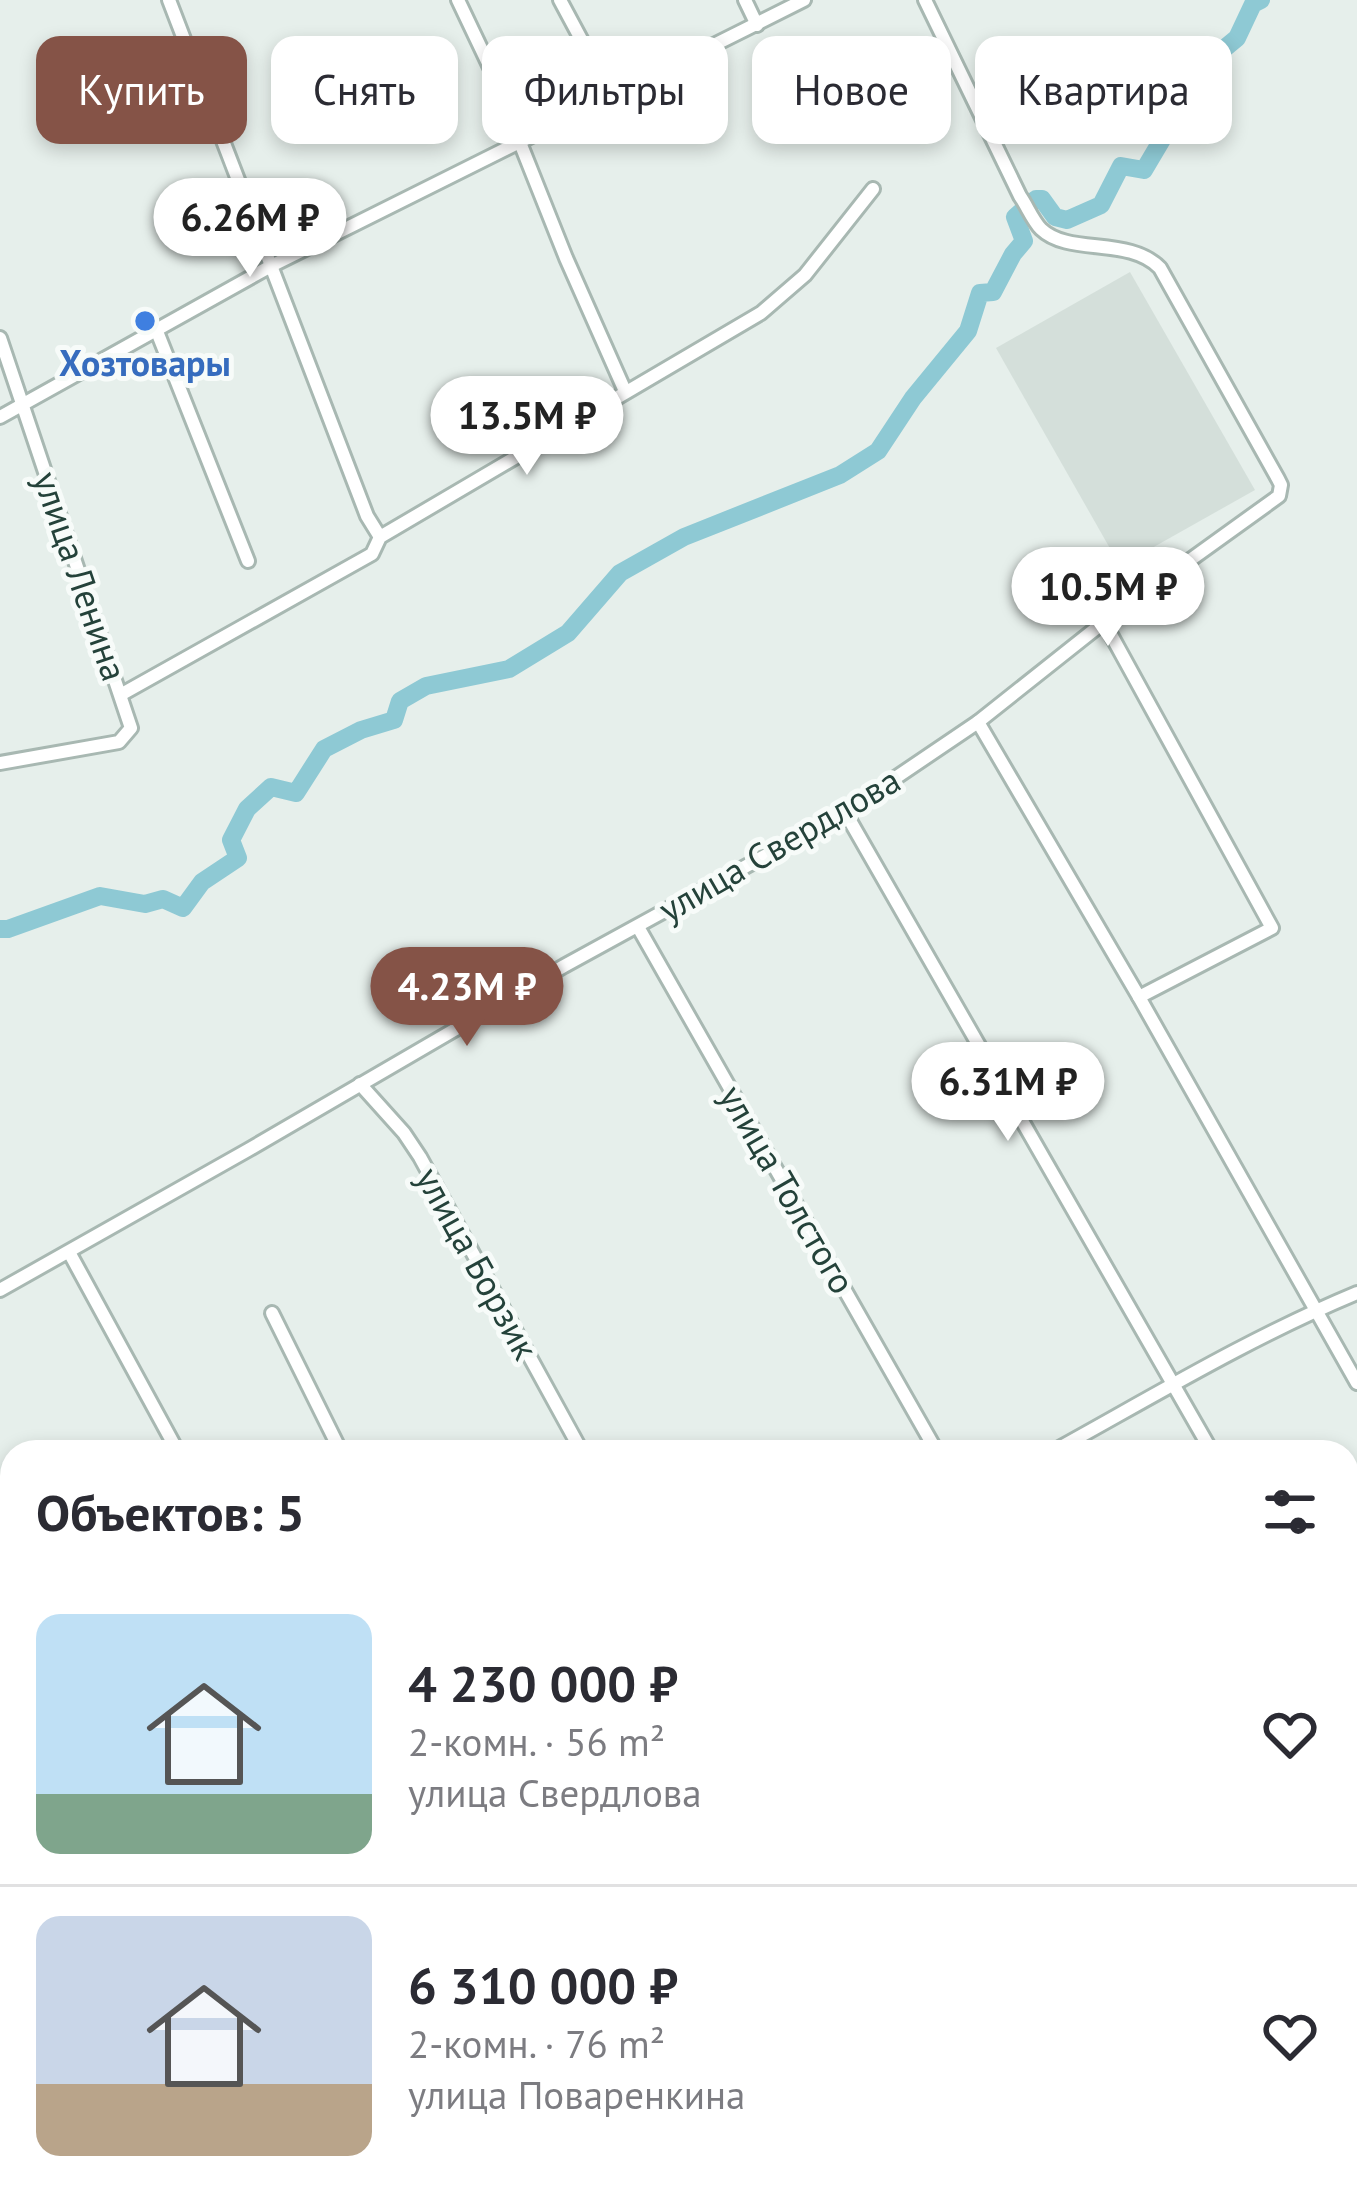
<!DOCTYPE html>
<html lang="ru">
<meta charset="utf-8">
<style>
body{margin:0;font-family:"PT Sans",sans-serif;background:#f2f2f3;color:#2b2b33;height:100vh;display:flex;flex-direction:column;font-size:45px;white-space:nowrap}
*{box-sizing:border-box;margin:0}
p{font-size:39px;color:#7c7c81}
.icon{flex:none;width:66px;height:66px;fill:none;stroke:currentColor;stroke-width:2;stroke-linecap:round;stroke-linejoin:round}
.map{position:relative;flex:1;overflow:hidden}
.drawer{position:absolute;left:0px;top:1440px;width:1359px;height:768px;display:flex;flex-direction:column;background:#fff;border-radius:36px 36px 0 0;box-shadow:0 6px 18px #0003}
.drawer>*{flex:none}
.hud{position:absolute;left:36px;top:36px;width:1287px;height:108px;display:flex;gap:24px}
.price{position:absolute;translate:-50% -102px;padding:0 27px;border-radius:42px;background:#fff;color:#222;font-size:39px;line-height:78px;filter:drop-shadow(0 3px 6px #0008)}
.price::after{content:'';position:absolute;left:50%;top:72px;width:36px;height:27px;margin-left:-18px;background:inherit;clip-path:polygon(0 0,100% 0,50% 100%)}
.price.selected{background:#855347;color:#fff}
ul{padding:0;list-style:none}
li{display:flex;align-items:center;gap:36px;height:300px;padding:0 36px}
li+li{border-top:3px solid #e1e1e2}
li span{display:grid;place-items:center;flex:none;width:336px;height:240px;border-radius:24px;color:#555}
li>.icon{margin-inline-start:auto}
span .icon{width:144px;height:144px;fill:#fffc;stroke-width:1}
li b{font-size:51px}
h2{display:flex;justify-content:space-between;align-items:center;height:144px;padding:0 36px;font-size:51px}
.chip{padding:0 42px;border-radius:24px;background:#fff;box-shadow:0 6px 18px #0003;font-size:42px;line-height:108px}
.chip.selected{background:#855347;color:#fff}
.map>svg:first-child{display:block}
</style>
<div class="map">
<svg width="1357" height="2208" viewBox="0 0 1357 2208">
<rect width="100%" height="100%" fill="#e6efeb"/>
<path fill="#d4dfda" d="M1130,272L1255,490L1120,566L996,348Z"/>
<g fill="#bfe0c8">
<path d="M0,2107L12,2130V2196H128L103,2205L82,2204L75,2208H0Z"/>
<path d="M191,2196H339L333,2208H162Z"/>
</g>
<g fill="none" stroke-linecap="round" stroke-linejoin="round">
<path stroke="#8ec9d4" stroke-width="18" d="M0,929H8L100,896L145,904L163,899L183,908L202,882L238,858L231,840L247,809L271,787L296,793L324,749L361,730L394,720L400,701L426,686L509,669L568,633L620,573L684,537L840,475L878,451L913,398L968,331L980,293L993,292L1013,254L1024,241L1015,217L1036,199H1042L1055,217L1067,220L1101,205L1121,166L1144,170L1208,62L1237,38L1253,4L1261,0"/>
<g stroke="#a8b8b2" stroke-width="18">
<g id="minor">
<path d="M169,0L367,516L380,537"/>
<path d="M458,0L514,118L519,140L566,258L625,391"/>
<path d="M560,0L612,97"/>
<path d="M745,0L757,25"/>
<path d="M156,329L248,561"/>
<path d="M0,338L131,728L119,742L0,763"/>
<path d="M0,417L271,266L804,0"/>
<path d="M1104,622L1272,928L1139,997"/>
<path d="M122,694L372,554L380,537L761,313L805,275L873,189"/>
<path d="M978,722L1139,997L1357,1383"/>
<path d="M845,812L1212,1452"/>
<path d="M638,927L937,1452"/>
<path d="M360,1084L404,1133L420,1157L582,1452"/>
<path d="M69,1252L178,1452"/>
<path d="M0,1290L248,1150L564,966L845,812L978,722L1104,622L1279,496L1281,485L1278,479L1160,268C1129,236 1069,256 1041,229C1033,221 1027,206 1020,196L925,0"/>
<path d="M272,1313L341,1452"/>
<path d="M1052,1452C1152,1397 1251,1337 1357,1293"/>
<path d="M1347,1686L1357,1703"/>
<path d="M0,1783L12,1777"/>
<path d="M1347,1958L1357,1952"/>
<path d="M0,1988L12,1982"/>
<path d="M624,2196L631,2208"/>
<path d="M933,2196L939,2208"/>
<path d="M144,2208L178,2196"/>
<path d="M1276,2208L1277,2196"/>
</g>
</g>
<use href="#minor" stroke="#fff" stroke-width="12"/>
</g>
<circle fill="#3f7fe0" stroke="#f7fbf9" stroke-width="4.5" cx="145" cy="321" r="12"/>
<g text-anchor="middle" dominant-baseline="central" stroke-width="10" stroke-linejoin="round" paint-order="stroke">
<g font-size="36" font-weight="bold" fill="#366cbe" stroke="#f7fbf9">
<text x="145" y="362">Хозтовары</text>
</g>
<g font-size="36" fill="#24423a" stroke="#f7fbf9">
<text transform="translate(81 576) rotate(71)">улица Ленина</text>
<text transform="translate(779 844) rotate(-30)">улица Свердлова</text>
<text transform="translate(788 1189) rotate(60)">улица Толстого</text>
<text transform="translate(478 1263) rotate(61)">улица Борзик</text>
</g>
</g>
</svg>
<b class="price" style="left:250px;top:280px">6.26M ₽</b>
<b class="price" style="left:527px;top:478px">13.5M ₽</b>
<b class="price" style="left:1108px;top:649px">10.5M ₽</b>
<b class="price selected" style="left:467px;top:1049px">4.23M ₽</b>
<b class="price" style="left:1008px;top:1144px">6.31M ₽</b>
<div class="hud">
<a class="chip selected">Купить</a>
<a class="chip">Снять</a>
<a class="chip">Фильтры</a>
<a class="chip">Новое</a>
<a class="chip">Квартира</a>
</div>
<section class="drawer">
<h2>Объектов: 5<svg class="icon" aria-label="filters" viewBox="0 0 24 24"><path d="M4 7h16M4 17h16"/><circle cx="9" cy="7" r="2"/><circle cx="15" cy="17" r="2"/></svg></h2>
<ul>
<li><span style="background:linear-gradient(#bfe0f5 75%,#7fa58c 0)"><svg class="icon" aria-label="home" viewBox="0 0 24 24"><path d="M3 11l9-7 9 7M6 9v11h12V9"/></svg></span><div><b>4 230 000 ₽</b><p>2-комн. · 56 m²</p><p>улица Свердлова</p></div><svg class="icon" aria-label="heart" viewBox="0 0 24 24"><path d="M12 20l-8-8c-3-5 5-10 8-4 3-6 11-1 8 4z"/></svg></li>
<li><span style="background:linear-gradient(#c9d6e8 70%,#b9a48a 0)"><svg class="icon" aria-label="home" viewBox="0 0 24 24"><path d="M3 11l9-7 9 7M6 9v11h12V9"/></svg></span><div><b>6 310 000 ₽</b><p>2-комн. · 76 m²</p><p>улица Поваренкина</p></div><svg class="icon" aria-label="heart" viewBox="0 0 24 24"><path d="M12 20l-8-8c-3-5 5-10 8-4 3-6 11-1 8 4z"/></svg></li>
</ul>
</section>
</div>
